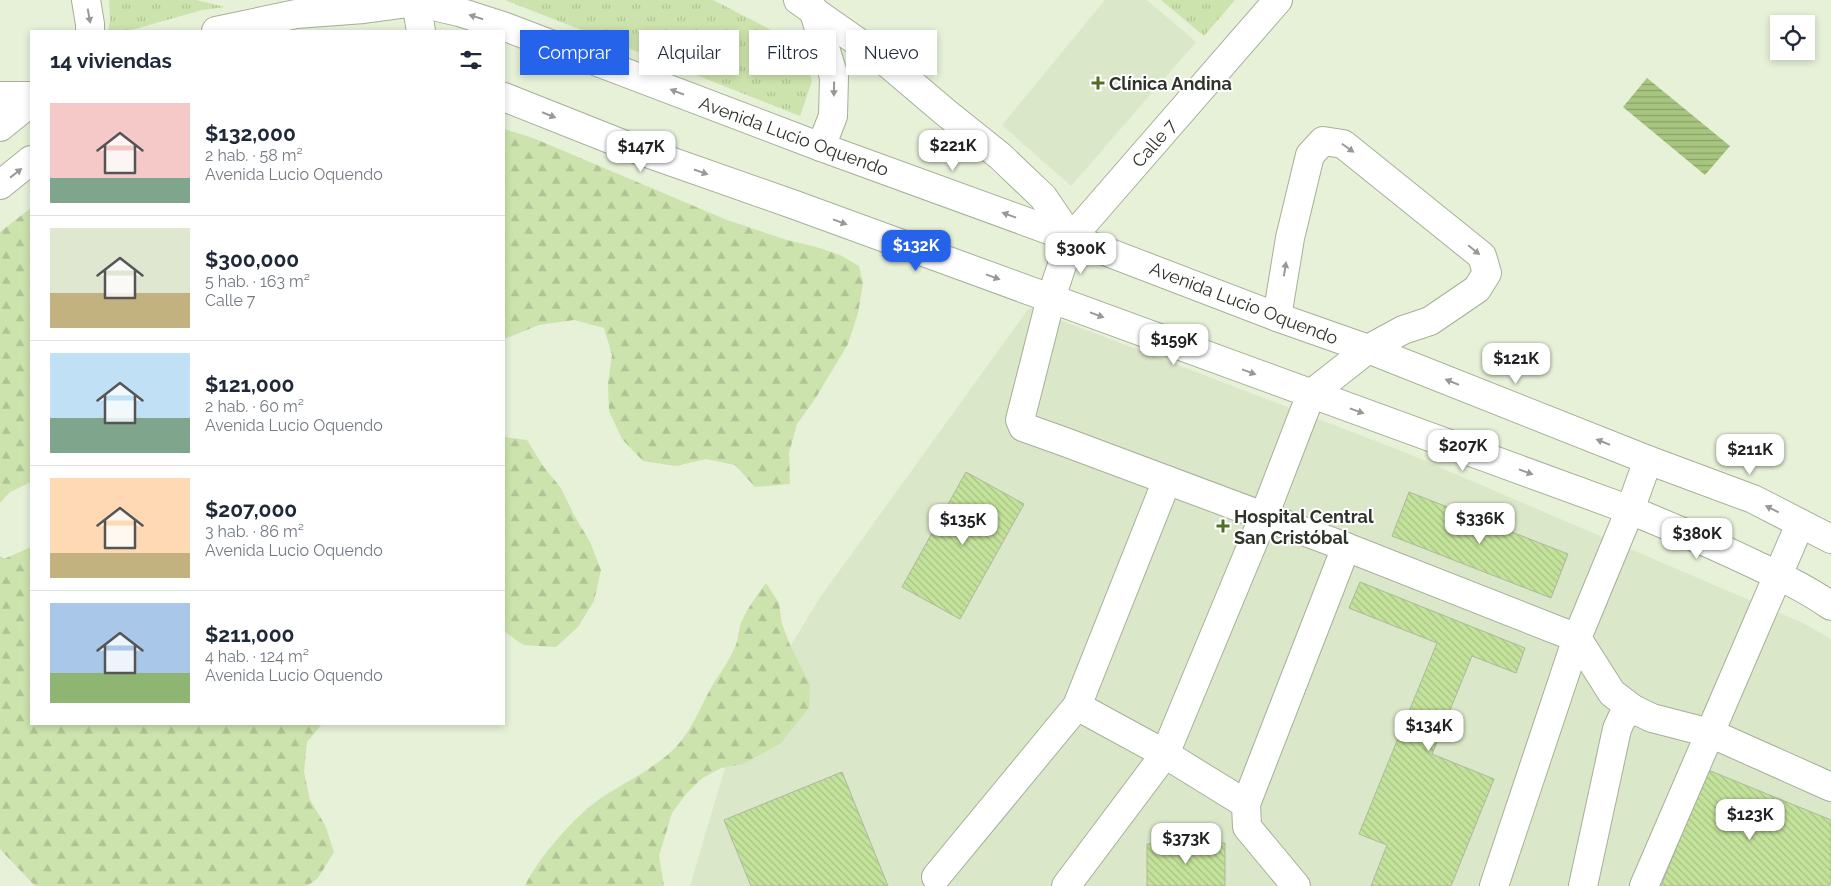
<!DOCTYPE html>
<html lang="es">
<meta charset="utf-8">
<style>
body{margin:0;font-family:Raleway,sans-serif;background:#f6f6f7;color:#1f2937;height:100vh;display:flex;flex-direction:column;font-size:19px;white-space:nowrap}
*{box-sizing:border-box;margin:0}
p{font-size:16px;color:#747a83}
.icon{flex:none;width:28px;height:28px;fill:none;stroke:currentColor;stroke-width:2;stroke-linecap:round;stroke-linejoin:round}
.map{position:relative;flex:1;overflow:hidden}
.details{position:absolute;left:30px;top:30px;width:475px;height:695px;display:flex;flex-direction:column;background:#fff;border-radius:0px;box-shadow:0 2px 8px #0003}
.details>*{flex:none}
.banner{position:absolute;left:520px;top:30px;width:475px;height:45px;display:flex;gap:10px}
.fabs{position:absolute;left:1770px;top:15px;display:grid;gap:10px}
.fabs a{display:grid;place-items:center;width:45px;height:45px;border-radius:0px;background:#fff;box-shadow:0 2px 8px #0003;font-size:25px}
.price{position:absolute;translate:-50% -42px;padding:0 11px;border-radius:10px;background:#fff;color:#222;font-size:16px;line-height:32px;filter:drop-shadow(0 1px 2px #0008)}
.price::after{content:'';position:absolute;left:50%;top:30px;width:15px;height:11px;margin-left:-8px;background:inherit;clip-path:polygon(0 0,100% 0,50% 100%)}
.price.current{background:#2563eb;color:#fff}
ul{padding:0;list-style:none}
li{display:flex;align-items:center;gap:15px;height:125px;padding:0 20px}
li+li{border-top:1px solid #e0e1e3}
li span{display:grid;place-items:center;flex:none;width:140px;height:100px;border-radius:0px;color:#555}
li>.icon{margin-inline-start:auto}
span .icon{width:60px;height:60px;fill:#fffc;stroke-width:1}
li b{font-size:21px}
h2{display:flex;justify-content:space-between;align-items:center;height:60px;padding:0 20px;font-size:21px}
.pill{padding:0 18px;border-radius:0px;background:#fff;box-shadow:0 2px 8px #0003;font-size:18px;line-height:45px}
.pill.current{background:#2563eb;color:#fff}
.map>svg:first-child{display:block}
</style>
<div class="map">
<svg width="1831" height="886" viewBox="0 0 1831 886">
<defs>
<pattern id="forest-firs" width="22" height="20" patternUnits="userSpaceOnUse" patternTransform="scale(1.25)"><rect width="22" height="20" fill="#cce3ad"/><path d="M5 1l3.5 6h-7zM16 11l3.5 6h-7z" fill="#b0c395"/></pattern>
<pattern id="park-tufts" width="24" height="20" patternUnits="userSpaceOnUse" patternTransform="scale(1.25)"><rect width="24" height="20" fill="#cce3ad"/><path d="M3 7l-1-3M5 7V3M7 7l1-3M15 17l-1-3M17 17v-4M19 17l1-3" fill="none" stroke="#b0c395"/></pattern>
<pattern id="water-rules" width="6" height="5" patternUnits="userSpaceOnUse" patternTransform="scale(1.25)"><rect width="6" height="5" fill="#a7c57f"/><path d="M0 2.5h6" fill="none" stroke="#88a168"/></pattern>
<pattern id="building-back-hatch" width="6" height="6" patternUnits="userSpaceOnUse" patternTransform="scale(1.25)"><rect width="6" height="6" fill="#c3e29a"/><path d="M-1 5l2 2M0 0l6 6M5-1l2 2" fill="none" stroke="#a8c285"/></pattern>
</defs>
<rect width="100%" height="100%" fill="#e6f1d8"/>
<g fill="#dae7c8">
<path d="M1105,0H1147L1196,42L1071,186L1002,125Z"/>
<path d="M1029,308L1404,452L1803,623L1831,639V886H690L733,741L819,599Z"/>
</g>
<g fill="url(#forest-firs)">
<path d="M504,129L533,138L727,220L787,240L816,247L840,255L859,266L863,283L858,313L848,344L815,399L797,424L789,453L790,484L755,487L735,465L706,459L676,466L643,461L622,439L609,411L608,384L612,355L604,328L574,320L539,325L504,339Z"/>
<path d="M31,208V482L10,492L0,503V232Z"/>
<path d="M504,437L527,440L543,466L561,488L574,515L590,542L601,570L594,601L578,627L556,647L523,645L504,631Z"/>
<path d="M31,547V724H322L307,742L304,772L310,800L325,825L334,852L318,878L307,886H35L0,849V556L4,559Z"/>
<path d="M766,583L779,603L782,624L790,645L810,685L809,708L780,744L743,764L721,768L701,779L686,794L672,813L659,856L664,886H525C537,860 570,822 593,804C619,784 651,772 675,748C693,729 699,709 712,686C720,673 729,661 735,647C739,639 738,629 742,621C748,607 757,595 766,583Z"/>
</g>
<g fill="url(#park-tufts)">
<path d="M109,0H196L225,7L202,10L128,31H108L110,21Z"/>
<path d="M505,0H713L777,33L805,59L812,81L800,116Z"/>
<path d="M1161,0H1235L1204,36Z"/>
</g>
<path fill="url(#water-rules)" d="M1647,78L1730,146L1705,175L1623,107Z"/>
<g fill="url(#building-back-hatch)" stroke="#adb8a0">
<path d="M966,472L1024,504L960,619L902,587Z"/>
<path d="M1409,492L1568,554L1551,598L1392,536Z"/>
<path d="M1360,582L1525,648L1516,673L1472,656L1432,754L1494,779L1451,886H1371L1387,845L1359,834L1437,643L1349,608Z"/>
<path d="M1708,770L1831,820V882L1829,886H1661Z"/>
<path d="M842,772L888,886H751L724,820Z"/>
<path d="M1225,843V886H1147V844Z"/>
</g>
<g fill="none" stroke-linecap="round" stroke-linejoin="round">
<g stroke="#a5b099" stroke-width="30">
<g id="minor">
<path d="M86,0L90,24V31"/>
<path d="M411,0L416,2L421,31"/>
<path d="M798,0L885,61L945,112L1000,156L1043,197L1071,238"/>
<path d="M1278,0L1071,238L1051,298L1020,420L1023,427L1065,442L1346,547L1577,638L1630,510L1648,460"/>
<path d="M813,9L834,77L833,116L821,147"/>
<path d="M216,31L296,14L364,9L416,2L459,12L503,26L821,147L1071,238L1277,317L1368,349L1648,460L1753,499L1831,539"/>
<path d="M0,96H31"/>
<path d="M504,97L630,147L795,205L1630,510C1674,528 1717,546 1760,567C1784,578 1809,590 1831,606"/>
<path d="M0,127L31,102"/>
<path d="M0,185L31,160"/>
<path d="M1577,638L1612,693L1633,709L1652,718L1710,733L1800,524"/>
<path d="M1077,706L1165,754L1246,804"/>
<path d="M936,877L1077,706L1167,480"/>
<path d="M1066,886L1165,754L1264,516L1311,394L1368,349L1403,330L1430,321L1477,289L1487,273L1482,256L1343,144L1323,141L1310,155L1290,238L1277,317"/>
<path d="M1296,886L1247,827L1246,804L1346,547"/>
<path d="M1494,886L1577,638"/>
<path d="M1583,886L1617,729L1622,718L1633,709"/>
<path d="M1644,886L1710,733L1831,787"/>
</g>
</g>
<use href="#minor" stroke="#fff" stroke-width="28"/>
</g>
<defs><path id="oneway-solid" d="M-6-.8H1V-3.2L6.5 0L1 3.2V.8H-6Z" transform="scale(1.25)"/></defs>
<g fill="#979a94">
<use href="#oneway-solid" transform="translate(89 16) rotate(80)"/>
<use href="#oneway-solid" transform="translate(476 17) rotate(-163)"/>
<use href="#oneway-solid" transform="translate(834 89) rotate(91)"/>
<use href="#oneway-solid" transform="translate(677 92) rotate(-159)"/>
<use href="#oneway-solid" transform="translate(549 115) rotate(22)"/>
<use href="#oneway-solid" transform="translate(1348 148) rotate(35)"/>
<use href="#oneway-solid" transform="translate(701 172) rotate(19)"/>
<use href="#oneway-solid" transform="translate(16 173) rotate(-38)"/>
<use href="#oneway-solid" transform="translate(1009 215) rotate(-160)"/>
<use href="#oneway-solid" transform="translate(840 222) rotate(20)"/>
<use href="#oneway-solid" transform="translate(1474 250) rotate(39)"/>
<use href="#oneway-solid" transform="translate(1285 269) rotate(-81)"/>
<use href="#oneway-solid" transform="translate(993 277) rotate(20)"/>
<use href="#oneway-solid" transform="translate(1097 315) rotate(20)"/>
<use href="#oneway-solid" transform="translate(1249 372) rotate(20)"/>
<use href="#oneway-solid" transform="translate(1452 382) rotate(-158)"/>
<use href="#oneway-solid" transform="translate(1357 411) rotate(20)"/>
<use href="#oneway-solid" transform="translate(1603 442) rotate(-158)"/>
<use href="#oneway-solid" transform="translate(1526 472) rotate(20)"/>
<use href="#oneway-solid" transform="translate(1772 509) rotate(-153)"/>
</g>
<g fill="#526e21" stroke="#fff" stroke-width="2">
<path d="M1095.5 75.5h5v5h5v5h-5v5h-5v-5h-5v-5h5z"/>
<path d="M1220.5 518.5h5v5h5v5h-5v5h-5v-5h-5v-5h5z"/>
</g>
<g text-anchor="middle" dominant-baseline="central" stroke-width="4" stroke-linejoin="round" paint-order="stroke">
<g font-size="18" font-weight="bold" fill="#2f342a" stroke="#fff" text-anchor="start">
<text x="1109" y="83">Clínica Andina</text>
<text x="1234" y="516">Hospital Central<tspan x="1234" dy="21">San Cristóbal</tspan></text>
</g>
<g font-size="18" fill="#2f342a" stroke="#fff">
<text transform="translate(794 136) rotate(20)">Avenida Lucio Oquendo</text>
<text transform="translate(1154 143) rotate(-49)">Calle 7</text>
<text transform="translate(1244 303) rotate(21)">Avenida Lucio Oquendo</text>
</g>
</g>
</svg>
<div class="fabs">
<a><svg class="icon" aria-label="locate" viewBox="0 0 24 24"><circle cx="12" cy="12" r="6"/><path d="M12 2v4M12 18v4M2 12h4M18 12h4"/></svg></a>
</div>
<b class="price" style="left:953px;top:172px">$221K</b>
<b class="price" style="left:641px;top:173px">$147K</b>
<b class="price current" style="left:916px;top:272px">$132K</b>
<b class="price" style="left:1081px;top:275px">$300K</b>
<b class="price" style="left:1174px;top:366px">$159K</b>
<b class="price" style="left:1516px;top:385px">$121K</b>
<b class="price" style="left:1463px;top:472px">$207K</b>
<b class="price" style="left:1750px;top:476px">$211K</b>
<b class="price" style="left:1480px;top:545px">$336K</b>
<b class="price" style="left:963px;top:546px">$135K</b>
<b class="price" style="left:1697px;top:560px">$380K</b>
<b class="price" style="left:1429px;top:752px">$134K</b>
<b class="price" style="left:1750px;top:841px">$123K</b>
<b class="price" style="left:1186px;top:865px">$373K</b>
<div class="banner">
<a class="pill current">Comprar</a>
<a class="pill">Alquilar</a>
<a class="pill">Filtros</a>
<a class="pill">Nuevo</a>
</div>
<section class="details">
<h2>14 viviendas<svg class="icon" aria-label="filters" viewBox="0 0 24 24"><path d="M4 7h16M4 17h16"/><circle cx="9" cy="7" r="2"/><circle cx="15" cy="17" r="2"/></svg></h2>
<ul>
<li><span style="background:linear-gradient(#f6c9c9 75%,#7fa58c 0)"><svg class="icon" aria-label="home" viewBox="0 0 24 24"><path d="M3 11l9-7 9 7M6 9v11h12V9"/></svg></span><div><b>$132,000</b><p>2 hab. · 58 m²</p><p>Avenida Lucio Oquendo</p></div></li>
<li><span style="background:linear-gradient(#dfe7d0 65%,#c2b280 0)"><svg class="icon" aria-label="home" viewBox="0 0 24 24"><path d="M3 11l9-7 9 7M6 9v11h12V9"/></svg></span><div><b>$300,000</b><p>5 hab. · 163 m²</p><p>Calle 7</p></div></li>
<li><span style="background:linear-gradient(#bfe0f5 65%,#7fa58c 0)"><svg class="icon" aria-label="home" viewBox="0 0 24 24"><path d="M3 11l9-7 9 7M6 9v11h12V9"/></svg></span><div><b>$121,000</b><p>2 hab. · 60 m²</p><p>Avenida Lucio Oquendo</p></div></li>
<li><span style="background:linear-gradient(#ffd9b3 75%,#c2b280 0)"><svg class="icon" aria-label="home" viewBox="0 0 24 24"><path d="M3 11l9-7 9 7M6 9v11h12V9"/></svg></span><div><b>$207,000</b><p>3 hab. · 86 m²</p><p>Avenida Lucio Oquendo</p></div></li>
<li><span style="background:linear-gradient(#a9c7e8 70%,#8fb573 0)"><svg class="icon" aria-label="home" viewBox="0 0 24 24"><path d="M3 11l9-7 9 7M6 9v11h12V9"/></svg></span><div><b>$211,000</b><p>4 hab. · 124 m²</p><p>Avenida Lucio Oquendo</p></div></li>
</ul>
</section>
</div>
